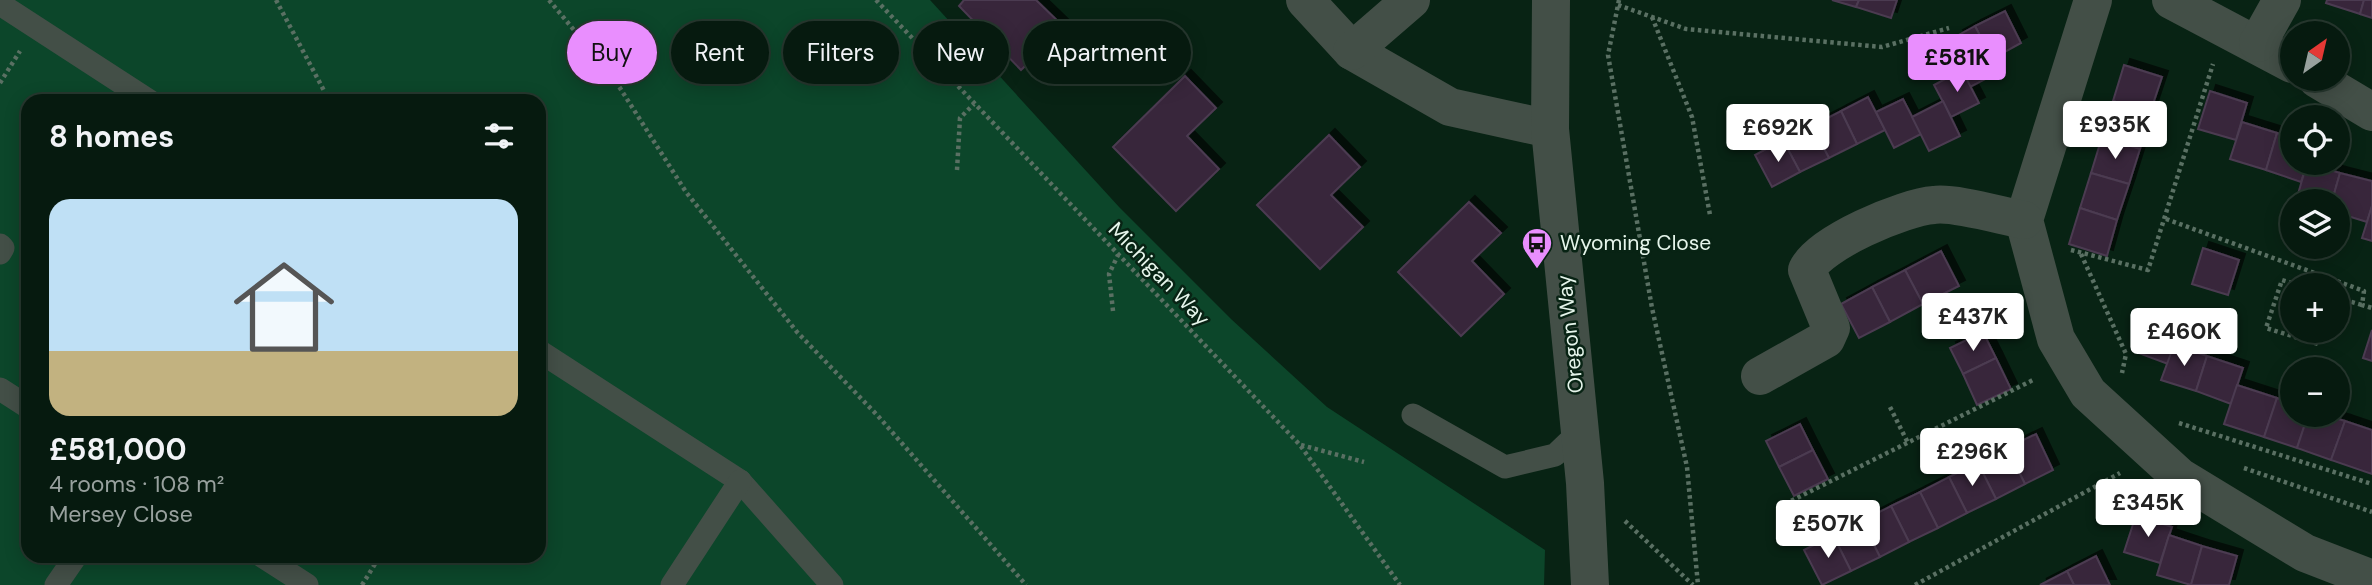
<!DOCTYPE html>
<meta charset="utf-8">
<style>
body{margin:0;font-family:"DM Sans",sans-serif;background:#14271d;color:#f1f3f6;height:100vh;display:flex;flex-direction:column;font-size:26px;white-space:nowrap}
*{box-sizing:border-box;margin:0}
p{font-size:23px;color:#98a19e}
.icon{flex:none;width:38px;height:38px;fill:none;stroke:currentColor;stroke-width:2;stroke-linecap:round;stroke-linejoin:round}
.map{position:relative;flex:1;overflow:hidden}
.panel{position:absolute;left:21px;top:94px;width:525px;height:469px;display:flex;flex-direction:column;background:#061a0f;border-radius:21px;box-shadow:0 4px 18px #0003,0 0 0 2px #27382f}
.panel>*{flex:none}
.guide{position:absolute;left:567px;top:21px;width:665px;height:63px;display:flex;gap:14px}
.needle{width:46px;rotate:34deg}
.fabs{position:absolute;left:2280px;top:21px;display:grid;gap:14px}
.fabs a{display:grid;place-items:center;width:70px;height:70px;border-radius:50%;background:#061a0f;box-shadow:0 4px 18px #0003,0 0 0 2px #27382f;font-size:35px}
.price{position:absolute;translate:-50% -60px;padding:0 16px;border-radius:7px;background:#fff;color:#222;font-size:23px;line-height:46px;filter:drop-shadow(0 2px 4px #0008)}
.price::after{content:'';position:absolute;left:50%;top:42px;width:21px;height:16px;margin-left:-10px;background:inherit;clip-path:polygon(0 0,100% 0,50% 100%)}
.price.on{background:#e98efe;color:#111}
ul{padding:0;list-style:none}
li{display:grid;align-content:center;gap:14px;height:371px;padding:0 28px}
li span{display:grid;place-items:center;height:217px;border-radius:21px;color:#555}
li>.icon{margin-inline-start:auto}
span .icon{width:126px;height:126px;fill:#fffc;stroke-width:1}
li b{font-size:30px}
h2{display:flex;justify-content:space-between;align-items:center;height:84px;padding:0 28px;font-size:30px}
.chip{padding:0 24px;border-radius:32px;background:#061a0f;box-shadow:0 4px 18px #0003,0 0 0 2px #27382f;font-size:24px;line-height:63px}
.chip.on{background:#e98efe;color:#111}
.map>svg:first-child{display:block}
</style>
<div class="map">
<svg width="2372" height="585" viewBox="0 0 2372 585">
<defs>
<filter id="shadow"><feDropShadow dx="6" dy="-6" stdDeviation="0" flood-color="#0009"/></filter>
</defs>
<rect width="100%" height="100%" fill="#082314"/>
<path fill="#0c462a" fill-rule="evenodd" d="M0,0H930L1120,208L1231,319L1327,407L1545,550L1544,585H0ZM28,102H539V556H28Z"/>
<g fill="#37273b" stroke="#4c3b51" stroke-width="2" filter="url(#shadow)">
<path d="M964,0H1036L1065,28L1021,70L959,6Z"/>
<path d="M1832,0H1859L1856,7Z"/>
<path d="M1859,0H1897L1891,18L1856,7Z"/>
<path d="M2327,0H2364L2360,14L2326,3Z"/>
<path d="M2364,0H2372V18L2360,14Z"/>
<path d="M2005,11L2021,43L1992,59L1975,26Z"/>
<path d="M1975,26L1999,72L1970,87L1954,54L1964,49L1957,36Z"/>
<path d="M2124,65L2162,77L2150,113L2113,101Z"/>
<path d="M1962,70L1979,103L1951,117L1934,85Z"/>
<path d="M1185,76L1216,108L1187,136L1219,169L1176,211L1113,147Z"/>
<path d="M2210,91L2247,103L2236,140L2198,129Z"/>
<path d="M1868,97L1885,130L1857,144L1841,111Z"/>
<path d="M1903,99L1921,134L1894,148L1876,112Z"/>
<path d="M1943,101L1960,136L1929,151L1912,117Z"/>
<path d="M2113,101L2150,113L2140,149L2102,137Z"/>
<path d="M1841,111L1857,144L1829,158L1812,126Z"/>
<path d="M2242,122L2277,133L2266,170L2230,159Z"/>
<path d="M1812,126L1829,158L1800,172L1783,140Z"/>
<path d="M2277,133L2292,138V163H2307L2301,182L2266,170Z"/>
<path d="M1329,135L1360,167L1331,195L1363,227L1320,269L1257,205Z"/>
<path d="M2102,137L2140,149L2129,184L2091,173Z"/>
<path d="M1783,140L1800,172L1772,187L1755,155Z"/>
<path d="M2307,163L2340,173L2332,201H2296Z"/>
<path d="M2091,173L2129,184L2117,220L2080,208Z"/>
<path d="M2340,173L2372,181V206L2367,222L2338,213V201H2332Z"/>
<path d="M1469,202L1501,233L1472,261L1504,294L1461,336L1398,272Z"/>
<path d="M2372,206V241L2362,238Z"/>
<path d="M2080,208L2117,220L2107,256L2069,244Z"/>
<path d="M2203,248L2239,260L2228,295L2192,284Z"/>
<path d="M1941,251L1959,286L1923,304L1905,270Z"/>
<path d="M1905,270L1923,304L1890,322L1872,287Z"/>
<path d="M1872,287L1890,322L1859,338L1841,304Z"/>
<path d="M2146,316L2180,329L2168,364L2133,351Z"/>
<path d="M2372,330V361L2363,358Z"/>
<path d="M1983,332L1996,358L1963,374L1950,348Z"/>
<path d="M2174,345L2207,356L2196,391L2161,380Z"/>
<path d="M2207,356L2243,368L2231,404L2196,391Z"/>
<path d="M1996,358L2011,389L1977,405L1963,374Z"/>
<path d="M2237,385L2277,398L2264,437L2224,424Z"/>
<path d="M2277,398L2292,403V415H2308L2297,448L2264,437Z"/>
<path d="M2308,415H2325L2345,421L2331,460L2297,448Z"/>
<path d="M2345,421L2372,430V474L2331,460Z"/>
<path d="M1800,424L1813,450L1779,467L1766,441Z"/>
<path d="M2036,434L2053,470L2025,484L2007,448Z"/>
<path d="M2007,448L2025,484L1996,499L1978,463Z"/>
<path d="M1813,450L1828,479L1794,496L1779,467Z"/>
<path d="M1978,463L1996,499L1967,513L1949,477Z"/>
<path d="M1949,477L1967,513L1938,528L1920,492Z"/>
<path d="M1920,492L1938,528L1909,542L1891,506Z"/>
<path d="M1891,506L1909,542L1880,557L1862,521Z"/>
<path d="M2136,515L2172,527L2160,563L2124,552Z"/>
<path d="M1862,521L1880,557L1851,571L1833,535Z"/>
<path d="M1833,535L1851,571L1822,585L1804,550Z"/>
<path d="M2169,535L2202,546L2191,585L2157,575Z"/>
<path d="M2202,546L2237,556L2229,585H2191Z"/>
<path d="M2096,556L2110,585H2074L2067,571Z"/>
<path d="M2067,571L2074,585H2040Z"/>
</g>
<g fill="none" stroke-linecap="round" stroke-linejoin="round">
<g stroke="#5a7063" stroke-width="4.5" stroke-dasharray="3.5 3.5" stroke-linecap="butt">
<path d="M276,0L330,102"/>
<path d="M549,0L613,77L686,192L797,332L878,416L1026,585"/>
<path d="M876,0L1300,445L1400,585"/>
<path d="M1619,0L1608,55L1652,308L1687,467L1698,585"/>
<path d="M1618,5L1686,29L1882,47L1949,28"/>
<path d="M1652,17L1692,117L1710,215"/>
<path d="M0,83L20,51"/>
<path d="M957,170L960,118L974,104"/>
<path d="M2166,219L2364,291L2362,305L2372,308"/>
<path d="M2071,250L2148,270L2213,64"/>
<path d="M2081,254L2126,354L2122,373"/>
<path d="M2299,285L2282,280L2266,328L2318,344L2322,331"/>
<path d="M2338,298L2362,305"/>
<path d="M1113,311L1109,274L1118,255"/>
<path d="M1890,407L1908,443"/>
<path d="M2179,423L2372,484"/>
<path d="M1301,445L1364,462"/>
<path d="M2244,468L2372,512"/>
<path d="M1785,504L2035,379"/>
<path d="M1625,521L1693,585"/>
<path d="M362,585L380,556"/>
<path d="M1915,585L2120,473"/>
</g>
<g stroke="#434f47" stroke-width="23">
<path d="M0,4L151,102"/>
<path d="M0,245L3,248L0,253"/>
<path d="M539,351L740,481L832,585"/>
<path d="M0,389L28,407"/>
<path d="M1413,415L1505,467L1555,455L1579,432"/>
<path d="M262,556L307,585"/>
<path d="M56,585L76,556"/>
<path d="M672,585L740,481"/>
</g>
<g stroke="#434f47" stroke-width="38">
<path d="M1305,0L1352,51L1450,107L1550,129"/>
<path d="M1551,0L1550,129L1585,483L1590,585"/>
<path d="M2093,0L2024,220L2056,339L2088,393L2180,477L2305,553L2372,579"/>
<path d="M2171,0L2292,64"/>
<path d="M2258,43L2282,0"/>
<path d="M1352,51L1411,0"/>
<path d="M2317,79L2372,112"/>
<path d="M1760,376L1826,339L1831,328L1807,270C1819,243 1904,207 1934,205C1954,202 2002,216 2024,220"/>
</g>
</g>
<defs>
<g id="bus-pin" transform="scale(1.575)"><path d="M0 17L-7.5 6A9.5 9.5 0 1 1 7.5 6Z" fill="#e98efe" stroke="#082314"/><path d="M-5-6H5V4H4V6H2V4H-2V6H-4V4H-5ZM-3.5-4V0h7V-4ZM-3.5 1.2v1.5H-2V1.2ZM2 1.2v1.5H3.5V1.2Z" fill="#111"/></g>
</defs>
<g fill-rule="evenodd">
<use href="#bus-pin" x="1537" y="243"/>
</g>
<g text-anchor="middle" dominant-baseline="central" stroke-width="5" stroke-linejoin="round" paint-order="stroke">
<g font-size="21" fill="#e6f5eb" stroke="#082314" text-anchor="start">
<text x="1560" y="243">Wyoming Close</text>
</g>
<g font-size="21" fill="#e6f5eb" stroke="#082314">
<text transform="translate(1159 274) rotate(46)">Michigan Way</text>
<text transform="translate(1570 334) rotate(-96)">Oregon Way</text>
</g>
</g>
</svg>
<div class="fabs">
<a><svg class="needle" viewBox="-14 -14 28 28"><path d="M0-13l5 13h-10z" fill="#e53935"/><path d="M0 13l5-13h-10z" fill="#98a19e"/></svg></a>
<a><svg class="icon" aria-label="locate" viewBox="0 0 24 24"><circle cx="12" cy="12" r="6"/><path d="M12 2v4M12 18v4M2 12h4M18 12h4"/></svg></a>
<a><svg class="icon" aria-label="layers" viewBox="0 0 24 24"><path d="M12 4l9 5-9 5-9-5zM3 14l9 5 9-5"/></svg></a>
<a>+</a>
<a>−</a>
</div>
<b class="price on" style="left:1957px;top:94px">£581K</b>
<b class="price" style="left:2115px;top:161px">£935K</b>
<b class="price" style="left:1778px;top:164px">£692K</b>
<b class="price" style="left:1973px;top:353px">£437K</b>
<b class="price" style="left:2184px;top:368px">£460K</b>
<b class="price" style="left:1972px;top:488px">£296K</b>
<b class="price" style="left:2148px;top:539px">£345K</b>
<b class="price" style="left:1828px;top:560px">£507K</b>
<div class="guide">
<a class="chip on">Buy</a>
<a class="chip">Rent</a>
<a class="chip">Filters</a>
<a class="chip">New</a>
<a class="chip">Apartment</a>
</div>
<section class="panel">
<h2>8 homes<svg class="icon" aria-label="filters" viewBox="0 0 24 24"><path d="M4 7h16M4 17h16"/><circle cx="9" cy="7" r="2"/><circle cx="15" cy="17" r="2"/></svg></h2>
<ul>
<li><span style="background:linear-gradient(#bfe0f5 70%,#c2b280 0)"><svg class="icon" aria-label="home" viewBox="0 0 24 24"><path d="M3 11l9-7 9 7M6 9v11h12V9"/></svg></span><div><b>£581,000</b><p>4 rooms · 108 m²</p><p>Mersey Close</p></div></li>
</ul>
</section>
</div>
